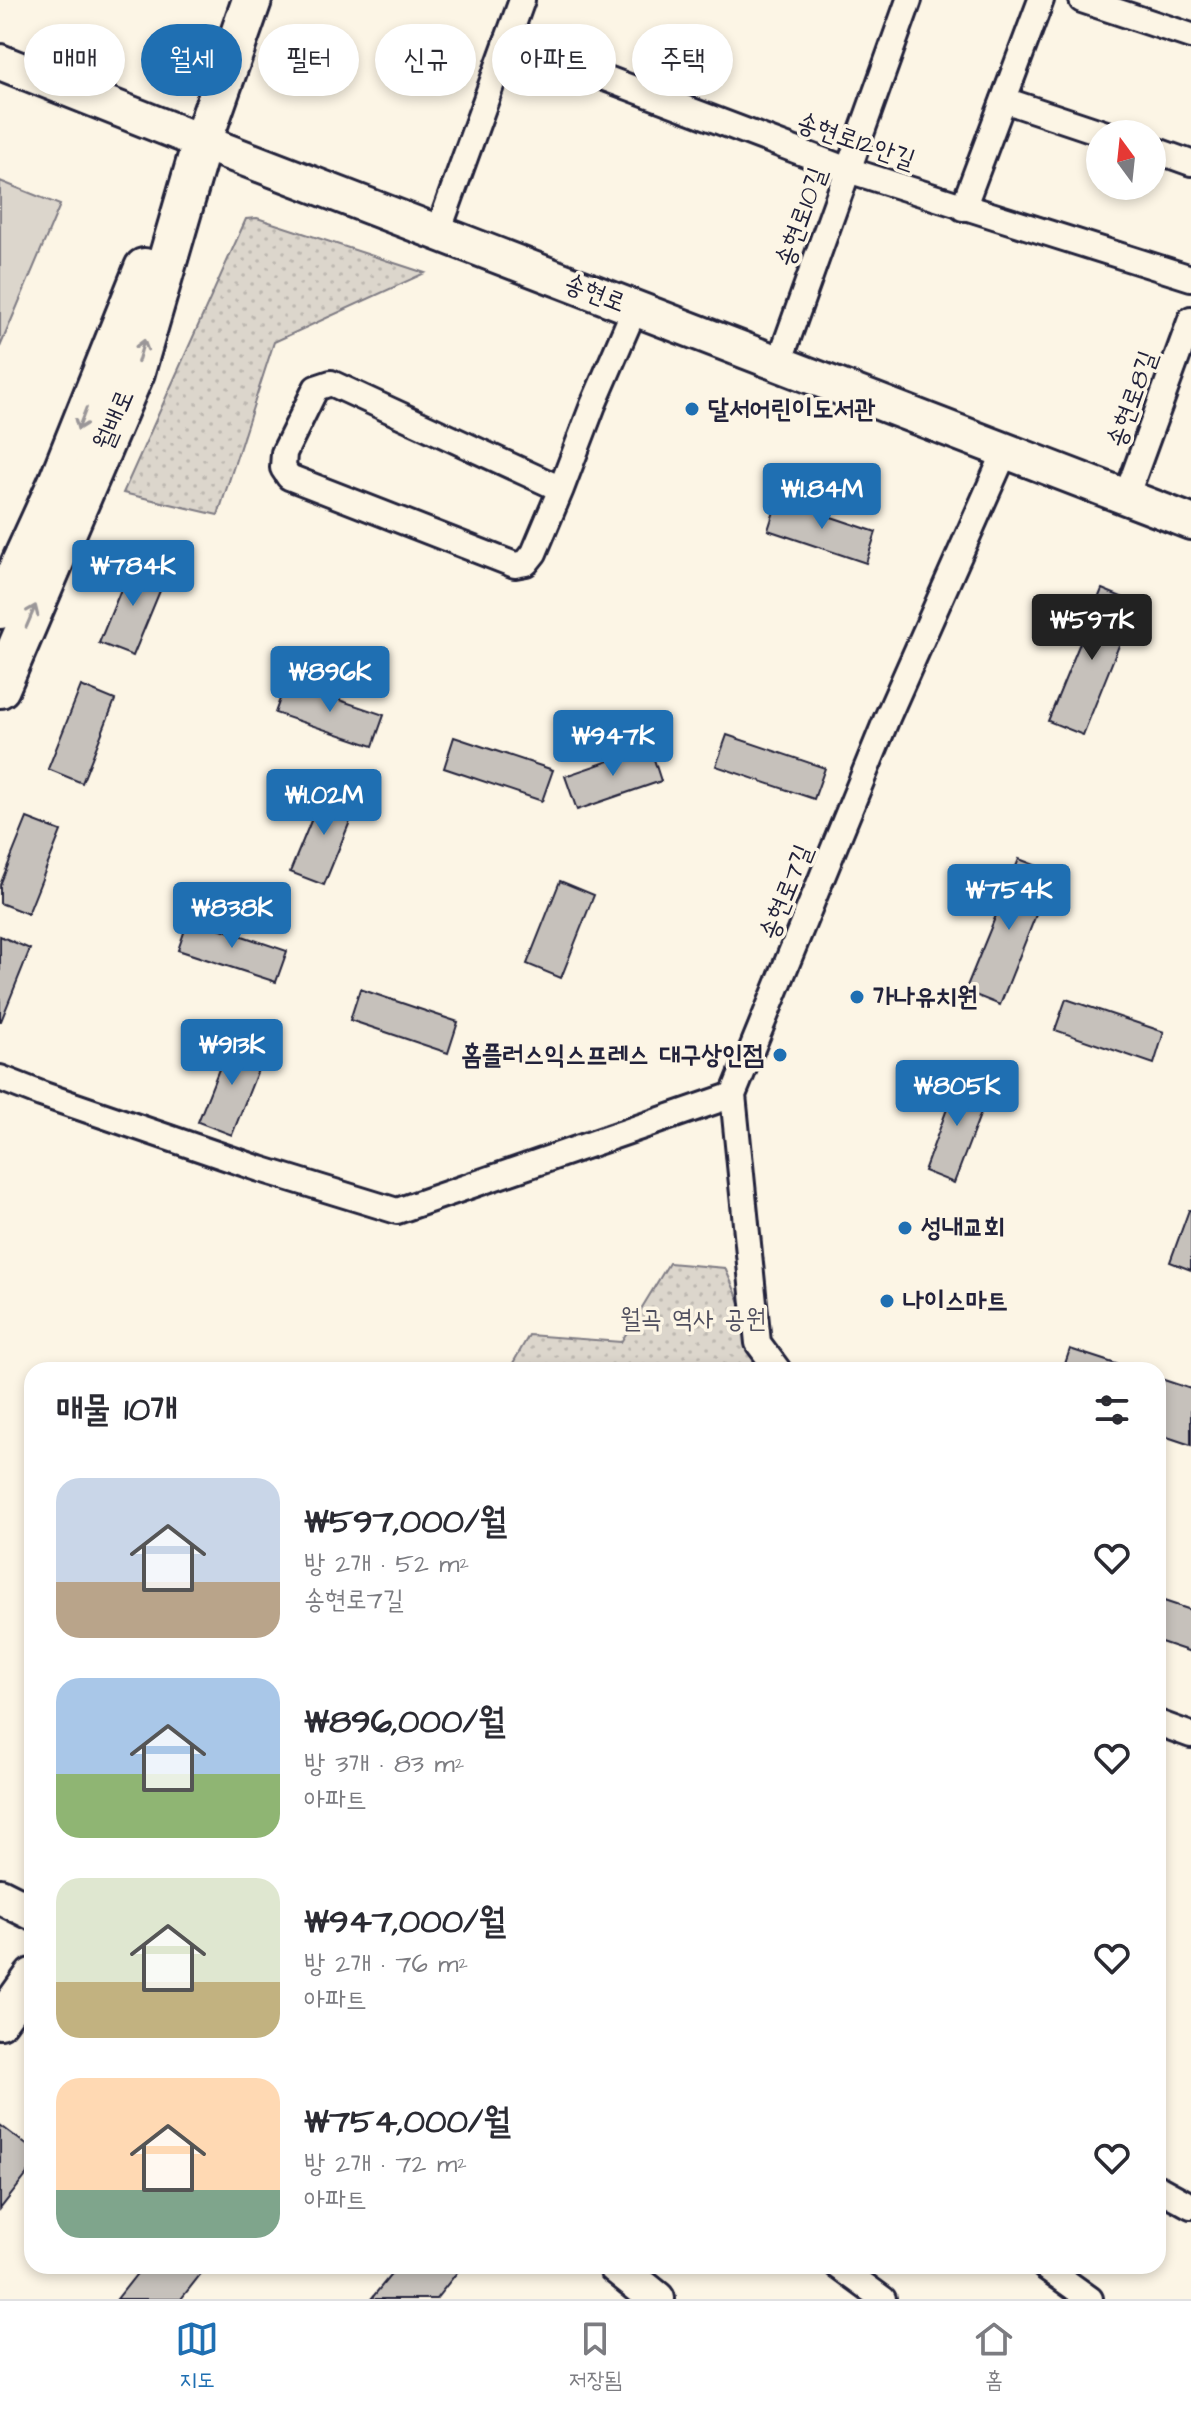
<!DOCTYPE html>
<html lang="ko">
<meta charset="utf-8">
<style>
body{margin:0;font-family:"Architects Daughter","Poor Story",sans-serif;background:#f7f7f7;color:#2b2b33;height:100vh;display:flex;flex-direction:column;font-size:30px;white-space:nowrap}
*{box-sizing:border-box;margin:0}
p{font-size:26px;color:#7c7c81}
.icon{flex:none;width:44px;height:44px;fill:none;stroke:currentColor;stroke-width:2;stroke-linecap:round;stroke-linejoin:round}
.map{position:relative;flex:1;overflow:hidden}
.details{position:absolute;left:24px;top:1362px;width:1142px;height:912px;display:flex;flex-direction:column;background:#fff;border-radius:24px;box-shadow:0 4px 12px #0003}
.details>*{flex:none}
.banner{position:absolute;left:24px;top:24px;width:1144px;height:72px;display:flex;gap:16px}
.needle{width:52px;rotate:345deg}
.controls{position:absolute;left:1086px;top:120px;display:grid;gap:16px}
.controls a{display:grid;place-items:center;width:80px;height:80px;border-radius:50%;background:#fff;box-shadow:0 4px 12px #0003;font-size:40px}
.price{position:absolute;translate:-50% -68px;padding:0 18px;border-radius:8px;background:#1f6fb2;color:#fff;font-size:26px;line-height:52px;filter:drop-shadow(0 2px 4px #0008)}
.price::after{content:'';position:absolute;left:50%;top:48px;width:24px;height:18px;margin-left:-12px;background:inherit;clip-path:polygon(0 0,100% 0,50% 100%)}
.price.on{background:#222;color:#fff}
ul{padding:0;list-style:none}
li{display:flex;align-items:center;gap:24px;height:200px;padding:0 32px}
li span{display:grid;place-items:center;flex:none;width:224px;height:160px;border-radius:24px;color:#555}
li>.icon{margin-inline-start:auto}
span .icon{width:96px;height:96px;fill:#fffc;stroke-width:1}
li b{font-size:34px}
h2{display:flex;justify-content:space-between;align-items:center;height:96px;padding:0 32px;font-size:34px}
.pill{padding:0 28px;border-radius:36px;background:#fff;box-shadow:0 4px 12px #0003;font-size:28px;line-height:72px}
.pill.on{background:#1f6fb2;color:#fff}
.menu{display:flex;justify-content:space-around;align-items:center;height:112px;border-top:2px solid #e1e1e2;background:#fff;font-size:22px;color:#7c7c81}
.menu a{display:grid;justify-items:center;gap:4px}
.menu .on{color:#1f6fb2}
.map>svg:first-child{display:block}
</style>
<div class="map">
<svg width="1191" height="2299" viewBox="0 0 1191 2299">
<defs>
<pattern id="grass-dots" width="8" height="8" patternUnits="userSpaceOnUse" patternTransform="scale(2)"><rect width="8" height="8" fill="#dcd6cc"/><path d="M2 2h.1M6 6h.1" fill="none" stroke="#bcb7b0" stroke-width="1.8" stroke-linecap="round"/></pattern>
</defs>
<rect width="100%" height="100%" fill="#fcf5e5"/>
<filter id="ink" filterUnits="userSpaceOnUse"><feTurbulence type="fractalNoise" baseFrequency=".0125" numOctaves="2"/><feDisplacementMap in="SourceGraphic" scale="16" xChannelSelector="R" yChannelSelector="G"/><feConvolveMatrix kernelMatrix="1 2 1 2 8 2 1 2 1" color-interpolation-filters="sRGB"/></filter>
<g filter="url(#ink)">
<g fill="url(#grass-dots)" stroke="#7f7c84" stroke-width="2">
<path d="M257,218L425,273L274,342L218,515L123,493L246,219Z"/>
<path d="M669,1263L725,1268L758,1343L778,1370H509L529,1335L621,1342Z"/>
</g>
<path fill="#dcd6cc" stroke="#7f7c84" stroke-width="2" d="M0,181L60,205L0,347Z"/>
<g fill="#c6c1bb" stroke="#22223b" stroke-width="2">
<path d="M778,499L876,532L866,563L768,530Z"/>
<path d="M133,560L167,574L133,656L99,643Z"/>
<path d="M1102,589L1136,603L1083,735L1048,721Z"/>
<path d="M286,682L384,715L373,746L275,713Z"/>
<path d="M81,686L115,700L82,783L48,769Z"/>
<path d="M727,735L825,768L814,799L716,766Z"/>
<path d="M454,737L553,770L542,801L444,768Z"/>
<path d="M650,747L661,781L577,810L565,776Z"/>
<path d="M324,789L358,802L324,885L290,872Z"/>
<path d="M27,818L61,831L28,914L0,903V885Z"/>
<path d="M1019,859L1053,872L1000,1005L965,991Z"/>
<path d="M560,881L594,895L561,978L527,964Z"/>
<path d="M189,918L287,951L276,982L178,950Z"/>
<path d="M0,936L30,949L1,1021H0Z"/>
<path d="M360,989L458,1022L448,1053L350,1020Z"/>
<path d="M1066,999L1164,1032L1154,1064L1055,1030Z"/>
<path d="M231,1039L265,1052L232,1135L198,1122Z"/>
<path d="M960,1074L991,1086L954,1183L924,1171Z"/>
<path d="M1189,1210H1191V1270L1170,1262Z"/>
<path d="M1070,1349L1125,1367L1124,1370H1063Z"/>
<path d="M1158,1378L1191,1389V1445L1158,1434Z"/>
<path d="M1158,1599L1191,1610V1652L1158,1641Z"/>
<path d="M0,2125L32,2149V2168L0,2209Z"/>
<path d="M143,2266H207L181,2299H117Z"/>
<path d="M398,2266H462L436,2299H371Z"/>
</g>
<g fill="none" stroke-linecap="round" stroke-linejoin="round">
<g stroke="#22223b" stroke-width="30">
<g id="street">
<path d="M1082,0L1191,36"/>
<path d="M507,41L848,170L1191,278"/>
<path d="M1004,100L1106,134"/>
<path d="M1152,149L1191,163"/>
<path d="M963,208L1041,0"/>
<path d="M438,232L522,0"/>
<path d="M779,363L909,0"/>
<path d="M561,489L331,383L316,388L284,453L283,468L289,477L515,565L526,563L534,553L561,489L593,405L635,308"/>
<path d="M1126,497L1191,319"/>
<path d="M0,1078L41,1094L260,1169L397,1211L733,1095"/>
<path d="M778,1370L758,1343L733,1095L887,718L1005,452"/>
<path d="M1158,1723L1191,1735"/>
<path d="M1158,2188L1191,2206"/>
<path d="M838,2266L883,2299"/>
<path d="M1044,2266L1090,2299"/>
</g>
</g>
<g stroke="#22223b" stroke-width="40">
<g id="secondary">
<path d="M0,62L202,142L1191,522"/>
<path d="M0,1896L32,1912"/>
<path d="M0,2021L32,1976"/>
<path d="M616,2266L657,2299"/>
</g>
</g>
<g stroke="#22223b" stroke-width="44">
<g id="primary">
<path d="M0,609L58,482L144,268"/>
<path d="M0,688L135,372L202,142L252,0"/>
</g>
</g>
<use href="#street" stroke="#fcf5e5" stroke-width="24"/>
<use href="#secondary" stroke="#fcf5e5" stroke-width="34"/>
<use href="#primary" stroke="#fcf5e5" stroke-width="38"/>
</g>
<defs><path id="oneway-shaft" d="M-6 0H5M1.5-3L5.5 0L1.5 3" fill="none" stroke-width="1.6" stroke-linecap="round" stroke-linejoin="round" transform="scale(2)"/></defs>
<g stroke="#9a9698">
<use href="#oneway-shaft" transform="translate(141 351) rotate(-74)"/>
<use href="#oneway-shaft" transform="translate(82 419) rotate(111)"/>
<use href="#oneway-shaft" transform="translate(31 616) rotate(-67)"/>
</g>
</g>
<g fill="#1f6fb2" stroke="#fcf5e5" stroke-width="3">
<circle cx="692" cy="409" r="8"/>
<circle cx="857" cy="997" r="8"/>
<circle cx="780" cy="1055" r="8"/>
<circle cx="905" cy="1228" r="8"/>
<circle cx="887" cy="1301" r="8"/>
</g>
<g text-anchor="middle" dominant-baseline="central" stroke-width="7" stroke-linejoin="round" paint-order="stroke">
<g font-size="26" fill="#22223b" stroke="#fcf5e5">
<text transform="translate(856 141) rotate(19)">송현로12안길</text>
<text transform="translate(801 217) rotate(-70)">송현로10길</text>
<text transform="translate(595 293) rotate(21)">송현로</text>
<text transform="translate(1132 399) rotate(-70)">송현로8길</text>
<text transform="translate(114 420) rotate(-67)">월배로</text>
<text transform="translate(786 892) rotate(-68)">송현로7길</text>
</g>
<g font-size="26" font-weight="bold" fill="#22223b" stroke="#fcf5e5" text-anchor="start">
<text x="708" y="409">달서어린이도서관</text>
<text x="873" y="997">가나유치원</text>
<text x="764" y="1055" text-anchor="end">홈플러스익스프레스 대구상인점</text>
<text x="921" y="1228">성내교회</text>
<text x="903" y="1301">나이스마트</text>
</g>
<g font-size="26" fill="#504f5f" stroke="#fcf5e5">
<text x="693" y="1319">월곡 역사 공원</text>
</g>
</g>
</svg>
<div class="controls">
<a><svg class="needle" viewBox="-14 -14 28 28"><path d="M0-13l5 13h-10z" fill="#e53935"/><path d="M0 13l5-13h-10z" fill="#7c7c81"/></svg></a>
</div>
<b class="price" style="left:822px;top:531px">₩1.84M</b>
<b class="price" style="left:133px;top:608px">₩784K</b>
<b class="price on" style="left:1092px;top:662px">₩597K</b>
<b class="price" style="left:330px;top:714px">₩896K</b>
<b class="price" style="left:613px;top:778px">₩947K</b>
<b class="price" style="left:324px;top:837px">₩1.02M</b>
<b class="price" style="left:1009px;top:932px">₩754K</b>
<b class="price" style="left:232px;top:950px">₩838K</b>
<b class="price" style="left:232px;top:1087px">₩913K</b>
<b class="price" style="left:957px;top:1128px">₩805K</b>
<div class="banner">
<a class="pill">매매</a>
<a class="pill on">월세</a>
<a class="pill">필터</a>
<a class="pill">신규</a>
<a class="pill">아파트</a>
<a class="pill">주택</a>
</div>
<section class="details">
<h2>매물 10개<svg class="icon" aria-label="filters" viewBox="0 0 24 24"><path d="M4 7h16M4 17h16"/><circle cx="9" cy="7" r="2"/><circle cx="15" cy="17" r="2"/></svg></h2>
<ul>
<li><span style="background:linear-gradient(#c9d6e8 65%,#b9a48a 0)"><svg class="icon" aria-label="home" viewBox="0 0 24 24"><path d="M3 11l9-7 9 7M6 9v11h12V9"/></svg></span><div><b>₩597,000/월</b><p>방 2개 · 52 m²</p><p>송현로7길</p></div><svg class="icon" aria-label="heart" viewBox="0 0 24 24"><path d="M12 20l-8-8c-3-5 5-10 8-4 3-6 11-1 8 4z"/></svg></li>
<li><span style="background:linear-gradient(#a9c7e8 60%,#8fb573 0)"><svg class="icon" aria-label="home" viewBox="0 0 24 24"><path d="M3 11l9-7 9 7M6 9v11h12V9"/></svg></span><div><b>₩896,000/월</b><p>방 3개 · 83 m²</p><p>아파트</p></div><svg class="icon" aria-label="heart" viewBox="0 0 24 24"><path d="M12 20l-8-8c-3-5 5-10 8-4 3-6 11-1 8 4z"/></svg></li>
<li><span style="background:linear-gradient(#dfe7d0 65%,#c2b280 0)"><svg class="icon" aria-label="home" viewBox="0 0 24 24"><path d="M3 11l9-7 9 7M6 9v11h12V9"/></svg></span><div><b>₩947,000/월</b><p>방 2개 · 76 m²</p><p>아파트</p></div><svg class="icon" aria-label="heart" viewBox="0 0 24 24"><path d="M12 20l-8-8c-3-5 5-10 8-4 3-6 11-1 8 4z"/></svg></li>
<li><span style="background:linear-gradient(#ffd9b3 70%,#7fa58c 0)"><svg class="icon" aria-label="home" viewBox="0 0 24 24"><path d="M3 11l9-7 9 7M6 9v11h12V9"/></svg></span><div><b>₩754,000/월</b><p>방 2개 · 72 m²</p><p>아파트</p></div><svg class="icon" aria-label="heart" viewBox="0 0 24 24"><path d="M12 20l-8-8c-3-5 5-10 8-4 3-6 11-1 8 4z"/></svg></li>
</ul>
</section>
</div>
<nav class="menu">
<a class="on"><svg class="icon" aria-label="map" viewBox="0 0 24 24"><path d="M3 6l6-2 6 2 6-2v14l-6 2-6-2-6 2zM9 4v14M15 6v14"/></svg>지도</a>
<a><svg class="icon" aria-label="saved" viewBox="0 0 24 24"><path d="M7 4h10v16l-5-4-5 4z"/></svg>저장됨</a>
<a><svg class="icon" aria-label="home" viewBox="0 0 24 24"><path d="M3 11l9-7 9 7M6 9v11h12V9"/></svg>홈</a>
</nav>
